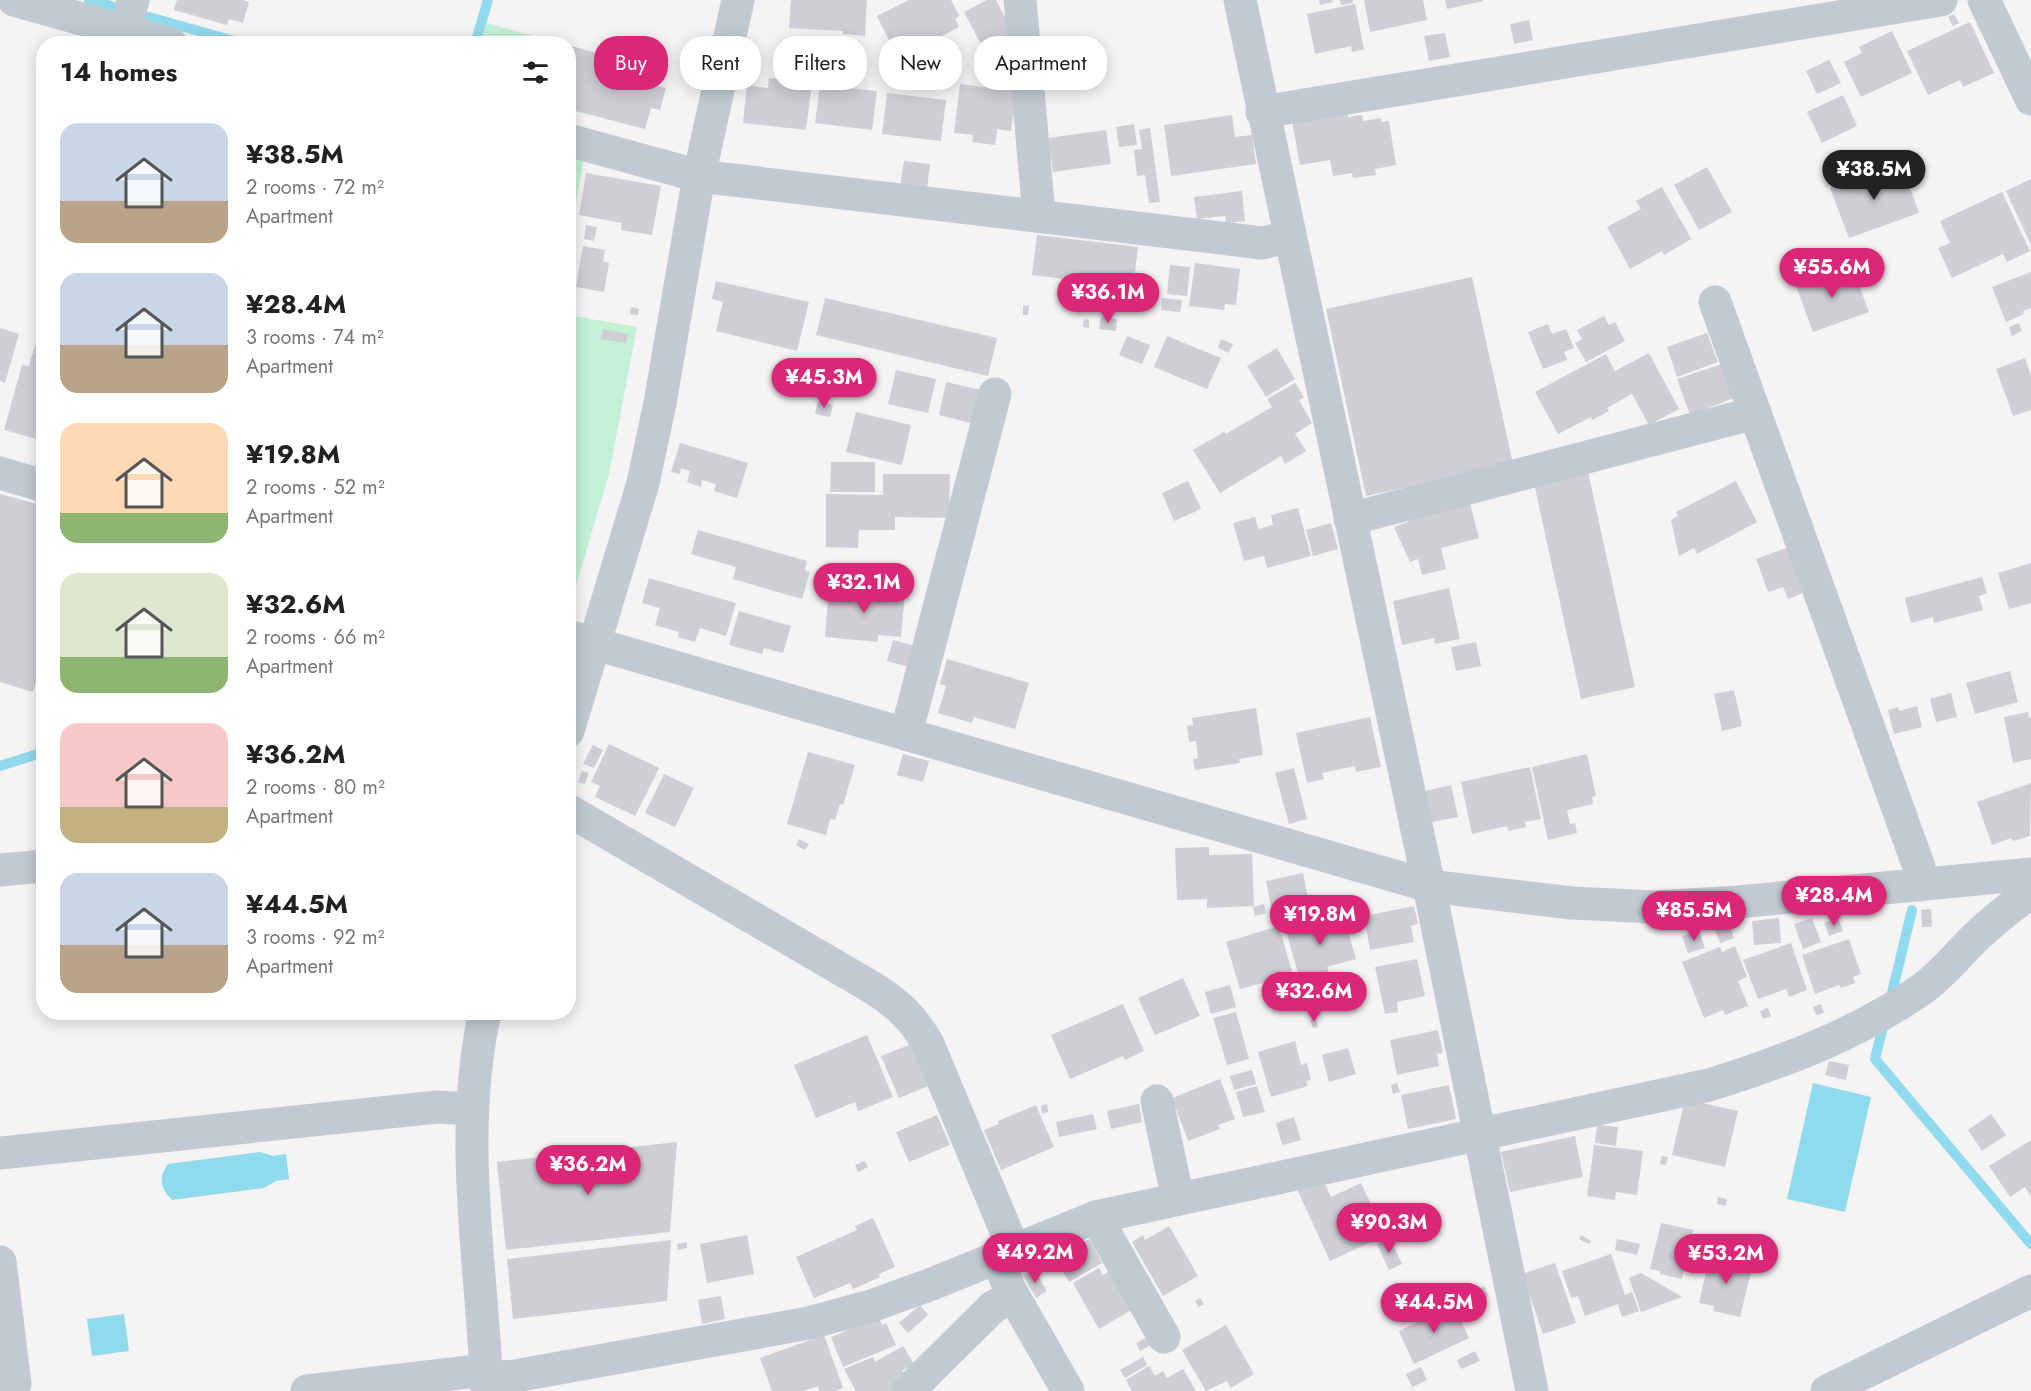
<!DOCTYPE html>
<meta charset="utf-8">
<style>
body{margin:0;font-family:Jost,sans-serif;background:#f6f6f6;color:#222;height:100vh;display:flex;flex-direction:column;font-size:22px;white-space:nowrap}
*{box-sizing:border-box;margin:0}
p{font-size:20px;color:#767676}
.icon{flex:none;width:33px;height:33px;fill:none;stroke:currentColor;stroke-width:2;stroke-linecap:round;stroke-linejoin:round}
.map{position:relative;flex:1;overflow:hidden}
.drawer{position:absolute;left:36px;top:36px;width:540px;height:984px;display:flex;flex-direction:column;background:#fff;border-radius:24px;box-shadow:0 3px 15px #0003}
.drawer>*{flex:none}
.hud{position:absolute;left:594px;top:36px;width:570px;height:54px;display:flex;gap:12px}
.price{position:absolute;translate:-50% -51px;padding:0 14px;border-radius:21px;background:#db2777;color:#fff;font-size:20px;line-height:39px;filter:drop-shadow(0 2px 3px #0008)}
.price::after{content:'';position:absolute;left:50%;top:36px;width:18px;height:14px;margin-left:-9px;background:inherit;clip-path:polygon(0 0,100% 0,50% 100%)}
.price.current{background:#222;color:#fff}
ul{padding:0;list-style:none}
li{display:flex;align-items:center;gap:18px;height:150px;padding:0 24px}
li span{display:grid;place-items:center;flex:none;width:168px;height:120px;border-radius:18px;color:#555}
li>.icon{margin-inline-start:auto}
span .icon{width:72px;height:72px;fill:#fffc;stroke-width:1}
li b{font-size:26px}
h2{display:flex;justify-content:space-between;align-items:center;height:72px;padding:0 24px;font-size:26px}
.pill{padding:0 21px;border-radius:24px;background:#fff;box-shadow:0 3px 15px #0003;font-size:21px;line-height:54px}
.pill.current{background:#db2777;color:#fff}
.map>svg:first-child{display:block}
</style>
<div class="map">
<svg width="2031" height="1391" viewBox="0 0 2031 1391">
<rect width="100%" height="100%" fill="#f5f3f3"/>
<g fill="#c3f1d5">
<path d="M487,23L540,38L539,43H481Z"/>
<path d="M568,153L584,157L569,245H568Z"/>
<path d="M568,315L637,327L609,474L573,596L569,598Z"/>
</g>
<g fill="#90daee">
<path d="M1813,1083L1871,1097L1845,1212L1787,1199Z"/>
<path d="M260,1152L273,1156L286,1154L289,1179L276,1181L264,1188L172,1200C160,1187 158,1179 168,1164Z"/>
<path d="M124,1314L129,1351L92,1356L87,1319Z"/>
</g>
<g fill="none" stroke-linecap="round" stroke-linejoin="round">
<g stroke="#90daee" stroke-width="10">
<path d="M89,0L111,6"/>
<path d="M149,17L245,44"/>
<path d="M475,44L488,0"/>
<path d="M0,766L44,752"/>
<path d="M1891,997L1912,910"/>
<path d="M1884,1022L1875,1059L2031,1244"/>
</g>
</g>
<g fill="#cdcfd5">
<path d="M177,0H243L249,2L243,23L229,19L227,25L174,10Z"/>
<path d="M791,0H867L865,36L843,34V31L789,28Z"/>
<path d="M909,0H951L959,16L955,19L959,27L932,41L931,39L897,56L877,16Z"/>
<path d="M987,0H996L1013,33L983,48L964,12Z"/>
<path d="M1319,0H1332L1333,2L1320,5Z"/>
<path d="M1340,0H1353V3L1341,5Z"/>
<path d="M1364,0H1423L1427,20L1370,32Z"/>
<path d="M1445,0H1483V1L1447,9Z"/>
<path d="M1355,4L1364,49L1352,52L1351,46L1315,54L1307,14Z"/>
<path d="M1954,14L1959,23L1953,26L1948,17Z"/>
<path d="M1529,20L1533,40L1514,44L1510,24Z"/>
<path d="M1970,22L1994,73L1963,87L1960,80L1928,95L1907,51Z"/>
<path d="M1892,31L1912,73L1861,97L1844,62L1862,53L1859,47Z"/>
<path d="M1445,33L1450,57L1429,61L1424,36Z"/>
<path d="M568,45L661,71L657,86L666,88L660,110L651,108L645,129L568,109Z"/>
<path d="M1829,60L1841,83L1817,94L1806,71Z"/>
<path d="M769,78L812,83L806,130L743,123L747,85L768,88Z"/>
<path d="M960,84L1016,91L1011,131L997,129L995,145L972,142L973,135L954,133Z"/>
<path d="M820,85L877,91L872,130L815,123Z"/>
<path d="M887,93L946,100L941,141L882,134Z"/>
<path d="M1843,95L1857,126L1822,143L1807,112Z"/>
<path d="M1347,112L1348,117L1362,115L1363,121L1381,118L1382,122L1389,121L1396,165L1375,169L1376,175L1353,178L1352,173L1333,176L1330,160L1300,165L1292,121Z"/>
<path d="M1232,115L1235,137L1252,135L1256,164L1171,176L1164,125Z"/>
<path d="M1134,124L1137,145L1119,147L1116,127Z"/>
<path d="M1150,128L1160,202L1149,203L1145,175L1137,176L1134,150L1142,149L1139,130Z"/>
<path d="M1106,130L1111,164L1053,172L1048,138Z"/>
<path d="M904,161L930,164L927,189L900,186Z"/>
<path d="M1895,164L1905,190L1910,188L1919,213L1849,238L1830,188Z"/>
<path d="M1707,167L1732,212L1699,230L1674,185Z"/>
<path d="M586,173L661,186L652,235L621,230L622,223L579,215Z"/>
<path d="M2031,179V245L2006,191Z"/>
<path d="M1662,187L1691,239L1664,255L1662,251L1630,269L1607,227L1641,209L1636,201Z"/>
<path d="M1242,191L1245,221L1226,223L1225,216L1197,219L1194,197Z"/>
<path d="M2002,192L2030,251L2007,262L2003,254L1952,278L1938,248L1950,243L1940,221Z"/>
<path d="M586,225L597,227L594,241L584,239Z"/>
<path d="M1037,235L1138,247L1133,287L1032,275Z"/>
<path d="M583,246L605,250L603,262L609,263L604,292L576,287Z"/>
<path d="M1195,263L1240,269L1236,305L1225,304L1224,310L1189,306Z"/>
<path d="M1170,265L1190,267L1187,296L1167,294Z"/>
<path d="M1852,267L1869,312L1813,332L1795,283L1819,274L1820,278Z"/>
<path d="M2031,272V308L2023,311L2024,314L2006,322L1992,287Z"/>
<path d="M1472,277L1513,464L1366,496L1326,309Z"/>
<path d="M716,281L809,302L797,351L716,331L723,302L712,299Z"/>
<path d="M825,298L997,338L988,376L816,335Z"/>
<path d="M1162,298L1182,300L1180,312L1161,310Z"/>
<path d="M1023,305L1029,306L1028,315H1023Z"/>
<path d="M631,307L639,309L638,315L630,314Z"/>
<path d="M1604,316L1609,325L1615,322L1625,341L1586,362L1575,343L1582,339L1577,330Z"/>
<path d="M1101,317L1117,319L1116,331L1099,329Z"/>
<path d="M1084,319L1089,320V328L1083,327Z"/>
<path d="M2019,323L2022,331L2012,336L2009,327Z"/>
<path d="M1548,324L1552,334L1566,329L1574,348L1564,352L1567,360L1543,369L1528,332Z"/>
<path d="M0,328L19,334L5,383L0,381Z"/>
<path d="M603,329L628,334L626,343L601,339Z"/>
<path d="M1707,333L1718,362L1677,377L1667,347Z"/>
<path d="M1127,336L1150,345L1142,364L1119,355Z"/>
<path d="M1167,336L1221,358L1207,389L1154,367Z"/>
<path d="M1221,339L1233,344L1229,353L1218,348Z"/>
<path d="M35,345L44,348V441L4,430L22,365L29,366Z"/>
<path d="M1277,348L1295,379L1266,397L1247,366Z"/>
<path d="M1649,353L1679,409L1649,425L1632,394L1607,408L1609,411L1592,420L1591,417L1558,434L1535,392L1606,354L1615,371Z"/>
<path d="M2025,358L2031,375V410L2013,416L1996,369Z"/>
<path d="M1722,364L1734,398L1690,415L1677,379Z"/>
<path d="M896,370L936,379L928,413L888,404Z"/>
<path d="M946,382L986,391L978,425L939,415Z"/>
<path d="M1295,383L1304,397L1299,400L1312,423L1295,434L1306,451L1285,464L1281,456L1220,493L1193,450L1224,432L1226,434L1272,407L1267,399Z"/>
<path d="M818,401L833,405L830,417L815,414Z"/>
<path d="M856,412L911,425L902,465L846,452Z"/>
<path d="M680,443L748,463L737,498L714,491L716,484L702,480L701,487L687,482L690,471L681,468L680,474L671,472Z"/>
<path d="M831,462H875V492H830Z"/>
<path d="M1588,472L1635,687L1581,699L1534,483Z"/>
<path d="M883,474H950L949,518L895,517V530H859L858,548L826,547V494L883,495Z"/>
<path d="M1188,481L1201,509L1174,521L1162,493Z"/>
<path d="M1736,481L1757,522L1697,554L1694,548L1679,556L1671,520L1678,516L1676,512Z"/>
<path d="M0,494L44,506V656L33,692L0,682Z"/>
<path d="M1470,503L1479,538L1441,548L1446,569L1422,575L1418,559L1410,562L1394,527L1408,522L1407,519Z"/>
<path d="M1298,508L1311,556L1267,568L1264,556L1244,561L1233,523L1255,517L1258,529L1273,525L1271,515Z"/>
<path d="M1331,523L1338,549L1313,556L1306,530Z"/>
<path d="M698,530L807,561L805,570L810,572L802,599L733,579L736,567L691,554Z"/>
<path d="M1792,546L1808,591L1788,599L1783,587L1768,592L1756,559Z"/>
<path d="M2031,563V603L2009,609L1998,573Z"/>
<path d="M1982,577L1987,593L1979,596L1983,610L1934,623L1933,617L1911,623L1905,598Z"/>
<path d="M649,578L736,603L726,636L700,628L695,642L678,637L679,632L655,625L660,608L642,603Z"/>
<path d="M829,587L905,593L901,637L878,635V642L825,637Z"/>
<path d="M1449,588L1460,639L1435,644L1434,638L1402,645L1393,601Z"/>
<path d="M739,611L791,626L783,653L764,648L762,654L729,645Z"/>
<path d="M893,640L919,647L913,668L887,661Z"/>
<path d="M1476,642L1481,666L1456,671L1451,647Z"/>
<path d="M947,659L1029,683L1015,729L974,717L972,723L938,713L946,686L940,684Z"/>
<path d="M2010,671L2018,702L1975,714L1966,683Z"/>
<path d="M1734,690L1742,726L1722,731L1714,694Z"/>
<path d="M1951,693L1957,717L1936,722L1930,699Z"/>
<path d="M1917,706L1922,727L1894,734L1888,710L1898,707L1899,711Z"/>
<path d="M1256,708L1263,755L1239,759L1240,763L1195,770L1193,759L1198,758L1196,741L1189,742L1187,726L1193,725L1192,718Z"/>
<path d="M2028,712L2029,718H2031V759L2013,763L2004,717Z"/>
<path d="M1370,717L1381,767L1356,772L1355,766L1322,773L1324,779L1307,783L1296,733Z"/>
<path d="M609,744L659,768L635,816L595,797L600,786L591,782Z"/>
<path d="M593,745L603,750L594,768L583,764Z"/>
<path d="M808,752L855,765L843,805L840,804L835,820L830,819L826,835L787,824Z"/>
<path d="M903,754L929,761L923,782L897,775Z"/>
<path d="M1587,754L1596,796L1592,797L1593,804L1567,810L1570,824L1575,823L1577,833L1548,840L1532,767Z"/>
<path d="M1530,767L1541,819L1525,822L1526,827L1508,831L1507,826L1472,834L1461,782Z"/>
<path d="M1294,768L1307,819L1289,824L1275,773Z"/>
<path d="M582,771L589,773L585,784L578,782Z"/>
<path d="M664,774L694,788L675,827L645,813Z"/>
<path d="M2031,783L2030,836L2013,841L2011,838L1992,845L1977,802Z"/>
<path d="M1451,785L1458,817L1432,822L1425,791Z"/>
<path d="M799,839L809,844L805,850L796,845Z"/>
<path d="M1209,847V855L1252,854L1254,906L1207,908V899L1177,900L1175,848Z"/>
<path d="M1303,873L1310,908L1273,916L1266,881Z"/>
<path d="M1264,904L1266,913L1255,916L1253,907Z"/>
<path d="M1414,906L1418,924L1411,926L1414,942L1370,950L1364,916Z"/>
<path d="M1931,909L1932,927H1922L1921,910Z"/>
<path d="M1343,914L1356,959L1327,967L1329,973L1300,981L1286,930Z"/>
<path d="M1779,918L1781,943L1754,945L1752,921Z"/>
<path d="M1812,918L1821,942L1803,949L1794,924Z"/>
<path d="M1838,918L1843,931L1829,936L1824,923Z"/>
<path d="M1729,925L1734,938L1720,943L1715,930Z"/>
<path d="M1279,926L1296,986L1273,993L1269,981L1240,989L1226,942Z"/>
<path d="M1699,930L1705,948L1688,953L1682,936Z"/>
<path d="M1849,939L1861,974L1853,977L1855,983L1841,988L1839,985L1815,994L1802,955Z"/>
<path d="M1791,943L1807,990L1789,997L1786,989L1758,999L1743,960Z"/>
<path d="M1735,946L1747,977L1738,981L1748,1006L1725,1015L1723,1010L1704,1018L1682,962L1720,947L1722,952Z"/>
<path d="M1417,959L1425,996L1397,1002L1398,1012L1385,1014L1375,967Z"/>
<path d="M1183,978L1200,1016L1155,1035L1138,998Z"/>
<path d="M1230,985L1236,1007L1211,1014L1205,992Z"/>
<path d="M1123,1004L1144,1051L1125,1060L1123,1056L1070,1079L1051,1035Z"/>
<path d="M1821,1004L1824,1013L1816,1015L1813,1007Z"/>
<path d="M1768,1008L1771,1016L1763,1019L1760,1011Z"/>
<path d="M1236,1012L1249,1059L1227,1065L1213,1018Z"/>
<path d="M1316,1019L1318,1027L1313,1028L1310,1020Z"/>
<path d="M1438,1030L1443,1053L1437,1054L1439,1066L1397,1075L1390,1040Z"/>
<path d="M867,1035L893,1097L858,1111L855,1102L816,1118L794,1065Z"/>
<path d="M1295,1041L1301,1065L1307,1063L1311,1080L1306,1081L1308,1086L1271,1097L1258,1052Z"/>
<path d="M914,1043L931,1085L899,1098L881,1056Z"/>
<path d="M1348,1048L1356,1074L1329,1082L1322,1055Z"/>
<path d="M1829,1061L1849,1065L1846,1080L1825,1075Z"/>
<path d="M1252,1070L1256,1084L1234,1090L1230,1076Z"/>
<path d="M1220,1079L1235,1119L1218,1125L1220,1129L1188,1141L1172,1098Z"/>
<path d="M1397,1083L1400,1092L1393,1094L1391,1085Z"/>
<path d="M1449,1085L1456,1119L1408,1129L1401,1095Z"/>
<path d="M1257,1086L1265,1112L1243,1117L1236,1092Z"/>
<path d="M1685,1099L1738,1111L1725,1167L1672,1155Z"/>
<path d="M1047,1104L1048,1112L1042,1114L1041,1106Z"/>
<path d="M1139,1104L1142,1122L1111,1129L1107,1111Z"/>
<path d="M1036,1105L1054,1147L1001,1170L984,1130L999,1124L998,1121Z"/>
<path d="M1093,1114L1097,1129L1059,1137L1056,1122Z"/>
<path d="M1991,1114L2006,1135L1982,1151L1968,1130Z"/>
<path d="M937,1115L950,1145L909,1162L896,1132Z"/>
<path d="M1294,1117L1301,1140L1282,1145L1276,1123Z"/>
<path d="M1597,1125L1618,1127L1616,1146L1595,1143Z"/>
<path d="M1575,1136L1583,1177L1510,1192L1501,1152Z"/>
<path d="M2031,1140V1196L2025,1187L2010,1197L1989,1166Z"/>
<path d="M677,1142L670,1232L506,1250L497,1162Z"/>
<path d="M1594,1145L1643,1151L1637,1195L1616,1192L1615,1200L1587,1196Z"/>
<path d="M1662,1156L1668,1157L1666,1165L1660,1164Z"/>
<path d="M865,1161L868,1167L858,1172L855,1165Z"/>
<path d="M1361,1183L1383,1229L1367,1236L1371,1242L1330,1261L1297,1189L1325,1184L1331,1197Z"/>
<path d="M1718,1197L1727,1199L1726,1206L1717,1204Z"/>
<path d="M873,1218L895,1267L879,1274L880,1277L853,1289L850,1283L814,1298L796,1257L857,1230L855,1226Z"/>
<path d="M1661,1223L1693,1230L1688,1249L1705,1253L1701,1272L1684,1268L1682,1279L1660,1274V1271L1650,1269Z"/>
<path d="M1169,1226L1198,1276L1163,1296L1132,1242L1143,1235L1145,1240Z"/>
<path d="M747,1235L754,1274L707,1283L700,1244Z"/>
<path d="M1581,1235L1591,1241L1589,1244L1579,1239Z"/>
<path d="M1390,1238L1402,1264L1389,1270L1377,1244Z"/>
<path d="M1089,1239L1102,1263L1069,1282L1055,1258Z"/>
<path d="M1617,1239L1640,1244L1637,1255L1615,1250Z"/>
<path d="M671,1240L667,1301L513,1319L507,1259Z"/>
<path d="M687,1242V1248L678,1250L677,1244Z"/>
<path d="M1611,1254L1625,1295L1632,1292L1639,1311L1622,1317L1618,1304L1585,1316L1578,1296L1571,1298L1562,1271Z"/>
<path d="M1710,1255L1753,1264L1740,1317L1713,1311L1714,1306L1699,1303Z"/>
<path d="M1555,1263L1576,1323L1543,1334L1522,1274Z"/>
<path d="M1099,1268L1103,1275L1111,1270L1133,1309L1099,1329L1073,1283Z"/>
<path d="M1034,1269L1047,1291L1036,1298L1023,1276Z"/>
<path d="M1641,1273L1682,1297L1641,1312L1629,1278Z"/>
<path d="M1484,1286L1489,1297L1476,1302L1471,1292Z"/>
<path d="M721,1296L725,1319L702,1324L698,1300Z"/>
<path d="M1200,1298L1204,1304L1199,1307L1195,1301Z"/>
<path d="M920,1305L928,1315L908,1333L899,1323Z"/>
<path d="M1454,1305L1469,1338L1414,1364L1399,1331Z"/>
<path d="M879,1317L882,1325L886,1323L896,1345L843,1367L831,1337Z"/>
<path d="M1226,1325L1254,1374L1231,1388L1227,1381L1206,1391L1182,1350Z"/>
<path d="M824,1335L843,1388L836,1391H819L818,1386L803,1391H772L760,1358Z"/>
<path d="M1147,1337L1151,1345L1140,1351L1136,1343Z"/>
<path d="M903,1346L914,1364L902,1371L909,1382L894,1391H856L844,1369L873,1357L875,1362Z"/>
<path d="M1475,1351L1480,1361L1461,1369L1457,1360Z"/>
<path d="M1143,1357L1147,1365L1125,1378L1120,1370Z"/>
<path d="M1149,1366L1155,1376L1163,1371L1167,1378L1183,1369L1196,1391H1132L1126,1380Z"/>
<path d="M1421,1367L1427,1380L1412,1387L1406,1374Z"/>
</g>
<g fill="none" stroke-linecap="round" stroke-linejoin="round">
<g stroke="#c1cad2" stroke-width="33">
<path d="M14,0L171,44"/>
<path d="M1020,0L1038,204L1037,216"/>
<path d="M1240,0L1429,886L1532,1391"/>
<path d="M1984,0L2031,99"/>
<path d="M125,30L133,0"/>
<path d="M1262,112L1941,0"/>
<path d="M568,140L699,176L1262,243L1289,237"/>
<path d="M1715,302L1755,413"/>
<path d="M0,473L44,486"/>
<path d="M1350,519L1755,413L1919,867L1921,885"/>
<path d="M568,636L1429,886L1572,903L1655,907L1738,902L2031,874"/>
<path d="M568,731L643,483L660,403L699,176L738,0"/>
<path d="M906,734L995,394"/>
<path d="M568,810L873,988C897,1003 914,1019 928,1044L1014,1250"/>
<path d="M0,870L44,866"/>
<path d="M485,1012C457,1138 482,1265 487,1391"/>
<path d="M1157,1101L1178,1199"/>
<path d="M0,1153L437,1107L472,1109"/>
<path d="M1101,1216L1105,1233L1164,1337"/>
<path d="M997,1257L1010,1290L1068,1391"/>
<path d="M0,1262L15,1384L12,1391"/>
<path d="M487,1378L515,1376L809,1323L871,1306L932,1284L1096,1217L1709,1085C1783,1062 1858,1034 1922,989C1943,974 1959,953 1978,935C1993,921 2008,909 2024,897L2023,875"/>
<path d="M307,1391L486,1370"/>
<path d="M908,1391L993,1307L1013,1296"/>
<path d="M1827,1391L2031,1291"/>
</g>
</g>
</svg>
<b class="price current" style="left:1874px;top:201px">¥38.5M</b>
<b class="price" style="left:1832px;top:299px">¥55.6M</b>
<b class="price" style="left:1108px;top:324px">¥36.1M</b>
<b class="price" style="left:824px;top:409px">¥45.3M</b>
<b class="price" style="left:864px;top:614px">¥32.1M</b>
<b class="price" style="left:1834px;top:927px">¥28.4M</b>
<b class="price" style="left:1694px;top:942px">¥85.5M</b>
<b class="price" style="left:1320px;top:946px">¥19.8M</b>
<b class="price" style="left:1314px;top:1023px">¥32.6M</b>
<b class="price" style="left:588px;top:1196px">¥36.2M</b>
<b class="price" style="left:1389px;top:1254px">¥90.3M</b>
<b class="price" style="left:1035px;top:1284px">¥49.2M</b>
<b class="price" style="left:1726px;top:1285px">¥53.2M</b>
<b class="price" style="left:1434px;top:1334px">¥44.5M</b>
<div class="hud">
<a class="pill current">Buy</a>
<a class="pill">Rent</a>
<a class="pill">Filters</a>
<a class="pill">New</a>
<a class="pill">Apartment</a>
</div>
<section class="drawer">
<h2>14 homes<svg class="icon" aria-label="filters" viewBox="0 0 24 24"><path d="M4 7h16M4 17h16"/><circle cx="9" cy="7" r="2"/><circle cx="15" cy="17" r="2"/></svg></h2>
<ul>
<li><span style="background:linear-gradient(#c9d6e8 65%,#b9a48a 0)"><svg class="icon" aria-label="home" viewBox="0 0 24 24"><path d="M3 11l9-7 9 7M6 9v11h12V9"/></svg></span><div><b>¥38.5M</b><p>2 rooms · 72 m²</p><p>Apartment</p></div></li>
<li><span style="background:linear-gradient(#c9d6e8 60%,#b9a48a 0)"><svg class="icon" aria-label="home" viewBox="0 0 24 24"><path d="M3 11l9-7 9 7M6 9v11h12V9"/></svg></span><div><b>¥28.4M</b><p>3 rooms · 74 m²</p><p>Apartment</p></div></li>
<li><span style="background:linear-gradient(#ffd9b3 75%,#8fb573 0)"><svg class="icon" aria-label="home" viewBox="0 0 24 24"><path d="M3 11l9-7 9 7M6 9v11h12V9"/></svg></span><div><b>¥19.8M</b><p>2 rooms · 52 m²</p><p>Apartment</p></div></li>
<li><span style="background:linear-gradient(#dfe7d0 70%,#8fb573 0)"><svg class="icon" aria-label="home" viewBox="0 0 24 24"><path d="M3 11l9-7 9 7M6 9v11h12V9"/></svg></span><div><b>¥32.6M</b><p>2 rooms · 66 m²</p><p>Apartment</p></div></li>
<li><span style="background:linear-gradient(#f6c9c9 70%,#c2b280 0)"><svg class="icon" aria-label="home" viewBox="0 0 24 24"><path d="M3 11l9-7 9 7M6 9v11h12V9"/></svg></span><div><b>¥36.2M</b><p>2 rooms · 80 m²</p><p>Apartment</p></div></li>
<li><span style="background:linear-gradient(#c9d6e8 60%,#b9a48a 0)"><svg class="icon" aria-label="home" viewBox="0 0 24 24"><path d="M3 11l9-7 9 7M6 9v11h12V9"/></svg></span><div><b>¥44.5M</b><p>3 rooms · 92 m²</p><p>Apartment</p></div></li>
</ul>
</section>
</div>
